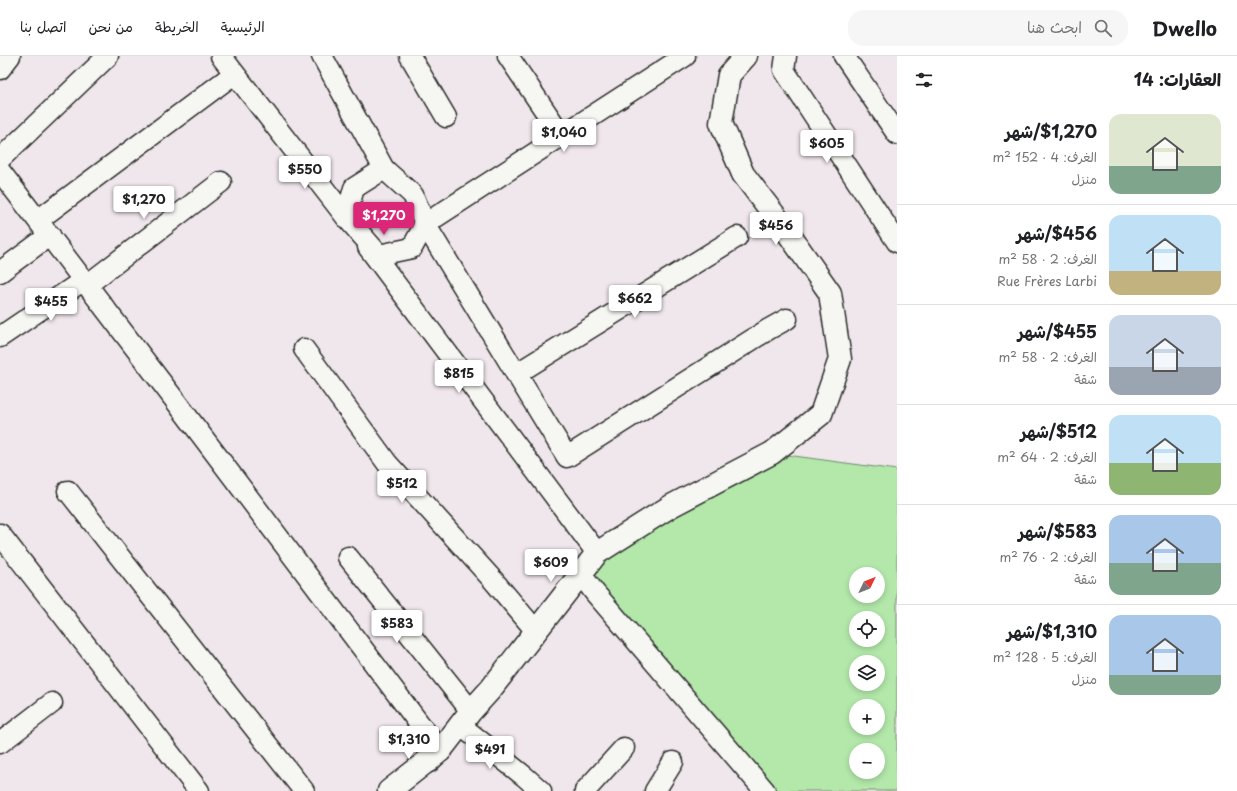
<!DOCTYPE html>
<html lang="ar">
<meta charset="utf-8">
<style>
body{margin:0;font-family:"Playpen Sans","Playpen Sans Arabic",sans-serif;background:#f6f6f6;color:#202124;direction:rtl;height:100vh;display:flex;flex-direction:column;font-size:15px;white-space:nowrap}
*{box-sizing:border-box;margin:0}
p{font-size:13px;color:#757577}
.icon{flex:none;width:22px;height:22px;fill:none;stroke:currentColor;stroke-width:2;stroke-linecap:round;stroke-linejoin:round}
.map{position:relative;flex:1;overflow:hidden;direction:ltr}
.sheet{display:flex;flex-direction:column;background:#fff;width:340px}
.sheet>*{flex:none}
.needle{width:26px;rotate:47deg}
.buttons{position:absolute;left:849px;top:511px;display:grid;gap:8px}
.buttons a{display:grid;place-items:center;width:36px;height:36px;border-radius:50%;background:#fff;box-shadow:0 2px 6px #0003;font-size:20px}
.price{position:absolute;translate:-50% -34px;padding:0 9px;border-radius:4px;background:#fff;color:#222;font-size:13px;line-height:26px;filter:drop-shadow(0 1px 2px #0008)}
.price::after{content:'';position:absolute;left:50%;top:24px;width:12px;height:9px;margin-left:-6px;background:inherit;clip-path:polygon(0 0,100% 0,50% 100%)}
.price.selected{background:#db2777;color:#fff}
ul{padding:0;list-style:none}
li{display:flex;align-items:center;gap:12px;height:100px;padding:0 16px}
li+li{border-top:1px solid #e0e0e0}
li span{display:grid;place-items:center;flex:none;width:112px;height:80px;border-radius:12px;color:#555}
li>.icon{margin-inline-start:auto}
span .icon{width:48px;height:48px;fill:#fffc;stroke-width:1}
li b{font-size:17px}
h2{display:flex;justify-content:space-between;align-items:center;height:48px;padding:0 16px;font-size:17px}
header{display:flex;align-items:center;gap:24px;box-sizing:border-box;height:56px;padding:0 20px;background:#fff;border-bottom:1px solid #e0e0e0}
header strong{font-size:19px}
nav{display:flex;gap:22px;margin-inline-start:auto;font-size:14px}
.search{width:280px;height:36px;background:#f6f6f6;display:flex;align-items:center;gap:10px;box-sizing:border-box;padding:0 14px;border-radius:16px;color:#757577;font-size:15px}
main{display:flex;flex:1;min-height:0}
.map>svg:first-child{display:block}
</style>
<header>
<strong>Dwello</strong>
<div class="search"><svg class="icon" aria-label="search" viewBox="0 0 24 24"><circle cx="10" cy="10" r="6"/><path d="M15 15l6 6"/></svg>ابحث هنا</div>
<nav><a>الرئيسية</a><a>الخريطة</a><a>من نحن</a><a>اتصل بنا</a></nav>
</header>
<main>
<section class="sheet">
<h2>العقارات: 14<svg class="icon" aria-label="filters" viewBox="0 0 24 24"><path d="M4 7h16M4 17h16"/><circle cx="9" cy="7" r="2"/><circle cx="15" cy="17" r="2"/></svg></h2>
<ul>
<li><span style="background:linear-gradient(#dfe7d0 65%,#7fa58c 0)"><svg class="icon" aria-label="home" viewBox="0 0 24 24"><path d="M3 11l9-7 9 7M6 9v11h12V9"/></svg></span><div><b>$1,270/شهر</b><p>الغرف: 4 · 152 m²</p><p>منزل</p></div></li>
<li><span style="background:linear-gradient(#bfe0f5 70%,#c2b280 0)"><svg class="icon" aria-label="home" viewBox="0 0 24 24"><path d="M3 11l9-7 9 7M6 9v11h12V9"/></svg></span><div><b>$456/شهر</b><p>الغرف: 2 · 58 m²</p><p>Rue Frères Larbi</p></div></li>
<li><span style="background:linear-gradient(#c9d6e8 65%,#9aa5b1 0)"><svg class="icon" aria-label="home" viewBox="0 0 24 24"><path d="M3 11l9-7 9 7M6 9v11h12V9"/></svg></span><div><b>$455/شهر</b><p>الغرف: 2 · 58 m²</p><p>شقة</p></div></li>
<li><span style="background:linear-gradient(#bfe0f5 60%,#8fb573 0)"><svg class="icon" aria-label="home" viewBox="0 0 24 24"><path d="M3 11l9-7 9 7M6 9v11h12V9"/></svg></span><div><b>$512/شهر</b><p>الغرف: 2 · 64 m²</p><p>شقة</p></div></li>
<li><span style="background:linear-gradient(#a9c7e8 60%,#7fa58c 0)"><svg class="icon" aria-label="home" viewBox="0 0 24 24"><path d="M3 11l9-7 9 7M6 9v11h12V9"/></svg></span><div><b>$583/شهر</b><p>الغرف: 2 · 76 m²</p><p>شقة</p></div></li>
<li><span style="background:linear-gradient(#a9c7e8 75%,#7fa58c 0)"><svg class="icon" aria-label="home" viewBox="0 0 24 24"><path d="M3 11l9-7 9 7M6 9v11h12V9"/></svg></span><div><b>$1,310/شهر</b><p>الغرف: 5 · 128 m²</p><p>منزل</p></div></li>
</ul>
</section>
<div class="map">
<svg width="897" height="735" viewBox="0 0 897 735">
<rect width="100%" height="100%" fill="#f0e7ec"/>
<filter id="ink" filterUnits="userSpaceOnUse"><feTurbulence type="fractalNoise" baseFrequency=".025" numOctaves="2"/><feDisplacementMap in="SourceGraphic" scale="8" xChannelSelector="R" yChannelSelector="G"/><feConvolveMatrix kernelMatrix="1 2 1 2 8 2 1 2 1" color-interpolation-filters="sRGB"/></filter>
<g filter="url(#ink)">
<path fill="#b3e8aa" stroke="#6f8a6a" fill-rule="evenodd" d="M772,397L897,414V735H766L580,517ZM856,518H878V540H856ZM856,562H878V584H856ZM856,606H878V628H856ZM856,650H878V672H856ZM856,694H878V716H856Z"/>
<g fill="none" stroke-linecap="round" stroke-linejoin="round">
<g stroke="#2b2b2b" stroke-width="23">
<g id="minor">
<path d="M221,0L346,161L354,132L384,113"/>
<path d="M322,0L384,113L413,139L425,168L567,401L769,273L787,263"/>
<path d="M410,0L446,61"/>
<path d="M508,0L562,80"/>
<path d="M786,0L784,14L897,186"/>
<path d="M844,0L897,78"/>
<path d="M0,13L10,0"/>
<path d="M0,103L108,0"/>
<path d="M0,115L171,339L440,695L429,706"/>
<path d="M346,161L379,199L412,192L425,168L685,0"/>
<path d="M38,164L234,18"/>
<path d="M368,191L597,497"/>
<path d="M0,216L50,179"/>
<path d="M87,229L221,126"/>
<path d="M0,281L84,224"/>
<path d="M304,293L387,407L493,524L536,575"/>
<path d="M516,318L737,181"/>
<path d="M68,435L304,735"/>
<path d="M0,478L199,735"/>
<path d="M348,501L471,655"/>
<path d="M580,517L595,537L765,735"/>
<path d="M460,669L524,720L541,735"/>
<path d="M0,687L52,647"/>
<path d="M585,735L624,692"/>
<path d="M655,735L673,706"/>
</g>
</g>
<g stroke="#2b2b2b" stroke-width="25">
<path id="major" d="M389,735L440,695L471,655L490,634L597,497L671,450L772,397L821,358L840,303L830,237L786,174L743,118L721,67L729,19L746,0"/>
</g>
<use href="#minor" stroke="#f6f6f2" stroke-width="20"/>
<use href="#major" stroke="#f6f6f2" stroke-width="22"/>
</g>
</g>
</svg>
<div class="buttons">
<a><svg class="needle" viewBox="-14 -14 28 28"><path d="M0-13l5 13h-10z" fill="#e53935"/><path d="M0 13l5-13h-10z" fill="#757577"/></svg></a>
<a><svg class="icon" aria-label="locate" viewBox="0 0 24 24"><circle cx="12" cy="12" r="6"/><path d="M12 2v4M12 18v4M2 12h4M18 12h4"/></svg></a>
<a><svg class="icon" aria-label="layers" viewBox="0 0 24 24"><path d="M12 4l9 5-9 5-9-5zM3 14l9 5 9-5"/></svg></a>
<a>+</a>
<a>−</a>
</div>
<b class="price" style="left:564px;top:97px">$1,040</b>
<b class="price" style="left:827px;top:108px">$605</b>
<b class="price" style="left:305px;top:134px">$550</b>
<b class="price" style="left:144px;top:164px">$1,270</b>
<b class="price selected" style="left:384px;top:180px">$1,270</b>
<b class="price" style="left:776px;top:190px">$456</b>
<b class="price" style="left:635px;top:263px">$662</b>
<b class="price" style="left:51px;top:266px">$455</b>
<b class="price" style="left:459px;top:338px">$815</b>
<b class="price" style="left:402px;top:448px">$512</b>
<b class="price" style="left:551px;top:527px">$609</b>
<b class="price" style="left:397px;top:588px">$583</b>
<b class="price" style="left:409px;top:704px">$1,310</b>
<b class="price" style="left:490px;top:714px">$491</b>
</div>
</main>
